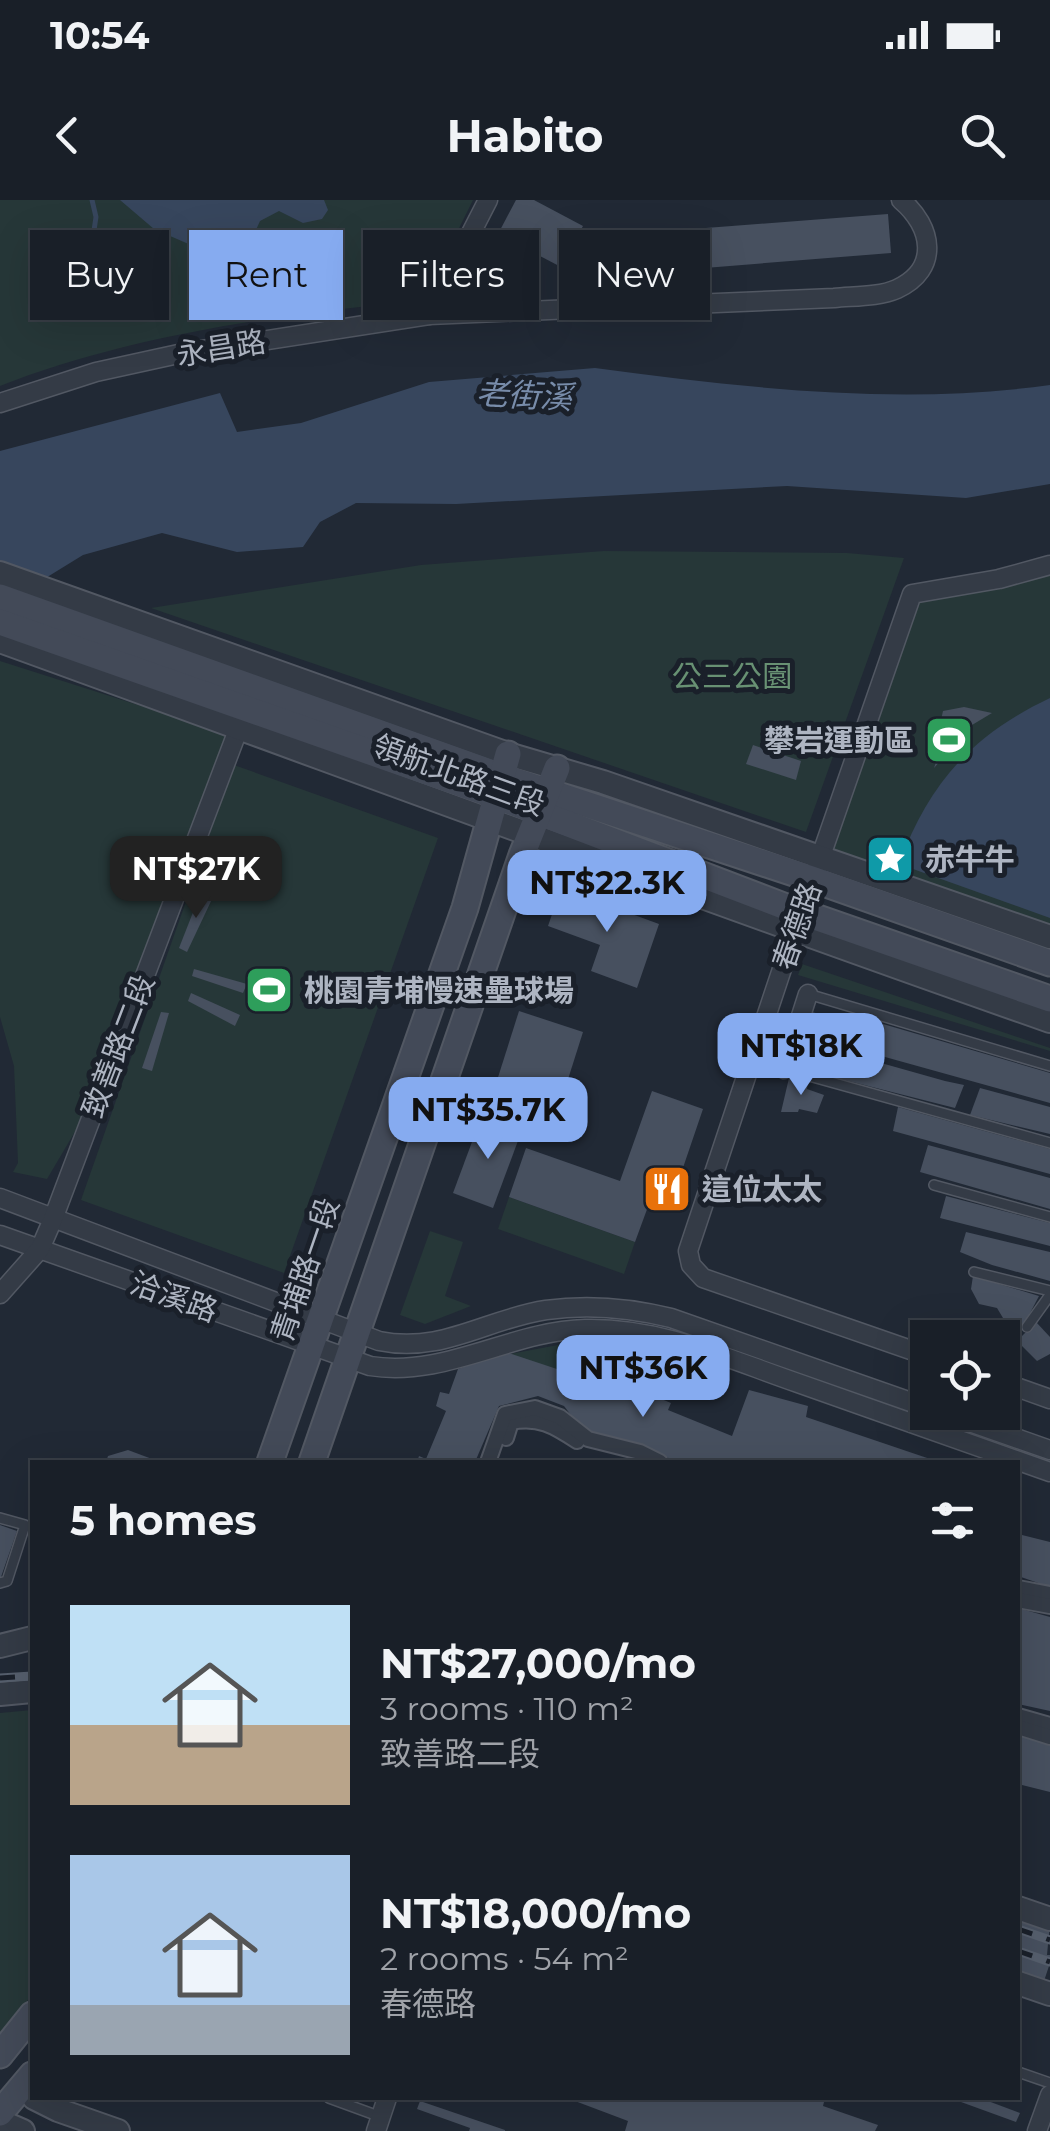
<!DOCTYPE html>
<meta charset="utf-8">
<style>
body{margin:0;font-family:Montserrat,"Noto Sans TC",sans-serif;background:#262c34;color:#f1f3f6;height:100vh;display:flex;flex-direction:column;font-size:38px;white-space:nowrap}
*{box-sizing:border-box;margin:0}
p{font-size:32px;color:#9fa2a8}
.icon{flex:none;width:55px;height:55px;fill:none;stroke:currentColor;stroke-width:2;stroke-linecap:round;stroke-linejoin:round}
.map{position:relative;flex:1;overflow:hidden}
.details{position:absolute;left:30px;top:1260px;width:990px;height:640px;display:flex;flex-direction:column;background:#191f28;border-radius:0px;box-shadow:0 10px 40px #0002,0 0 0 2px #373d45}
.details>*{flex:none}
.banner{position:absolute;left:30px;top:30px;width:990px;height:90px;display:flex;gap:20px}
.buttons{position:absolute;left:910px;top:1120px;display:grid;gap:20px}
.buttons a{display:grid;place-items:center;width:110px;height:110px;border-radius:0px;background:#191f28;box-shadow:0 10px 40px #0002,0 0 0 2px #373d45;font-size:50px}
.price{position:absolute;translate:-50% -85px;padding:0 22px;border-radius:20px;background:#86abf0;color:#111;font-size:32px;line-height:65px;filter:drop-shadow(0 2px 5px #0008)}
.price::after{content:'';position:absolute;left:50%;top:60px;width:30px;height:22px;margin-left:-15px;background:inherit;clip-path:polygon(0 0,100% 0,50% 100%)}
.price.active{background:#222;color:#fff}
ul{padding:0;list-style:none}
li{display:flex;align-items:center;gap:30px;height:250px;padding:0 40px}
li span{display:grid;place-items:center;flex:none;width:280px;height:200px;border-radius:0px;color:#555}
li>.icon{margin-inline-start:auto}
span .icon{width:120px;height:120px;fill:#fffc;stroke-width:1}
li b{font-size:42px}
h2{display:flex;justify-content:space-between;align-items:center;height:120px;padding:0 40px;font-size:42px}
.tag{padding:0 35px;border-radius:0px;background:#191f28;box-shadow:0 10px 40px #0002,0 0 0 2px #373d45;font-size:35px;line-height:90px}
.tag.active{background:#86abf0;color:#111}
.status{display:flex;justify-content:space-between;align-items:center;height:70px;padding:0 50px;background:#191f28;direction:ltr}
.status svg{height:28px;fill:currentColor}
header{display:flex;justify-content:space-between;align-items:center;height:130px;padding:0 40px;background:#191f28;font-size:45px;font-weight:700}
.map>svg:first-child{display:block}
</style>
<div class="status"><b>10:54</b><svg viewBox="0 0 49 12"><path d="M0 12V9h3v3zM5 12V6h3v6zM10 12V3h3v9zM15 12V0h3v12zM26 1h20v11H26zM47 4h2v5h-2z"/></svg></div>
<header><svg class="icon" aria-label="back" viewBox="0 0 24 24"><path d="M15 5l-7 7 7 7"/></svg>Habito<svg class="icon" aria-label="search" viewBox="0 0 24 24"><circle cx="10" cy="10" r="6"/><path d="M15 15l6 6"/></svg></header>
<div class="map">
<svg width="1050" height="1931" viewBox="0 0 1050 1931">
<rect width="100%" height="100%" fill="#212935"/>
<g fill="#263738">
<path d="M0,0H473L423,101C289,112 125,136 0,186Z"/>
<path d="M604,351L847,353L904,358L806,632L151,408L421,365Z"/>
<path d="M1050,372V731L826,651L914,397Z"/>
<path d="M0,461L229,534L86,913L47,979L13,972L18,963L14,866L0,817Z"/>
<path d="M234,565L438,638L284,1073L81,1000Z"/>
<path d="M802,764L1050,848V851L798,775Z"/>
<path d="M509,997L635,1042L624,1074L498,1029Z"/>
<path d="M430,1031L463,1042L445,1096L471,1106L425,1124L400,1115Z"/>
<path d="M574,1142H627L639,1147L641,1156L621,1194L510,1154Z"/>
<path d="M32,1510V1795L0,1834V1513Z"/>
</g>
<g fill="#37465d">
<path d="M120,0H324L328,10L322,19L303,23L279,11L260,21L251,41L230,62L154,29Z"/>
<path d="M595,168C745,188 900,206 1050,185V284L966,298L787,286L456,304L356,303L320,322L303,347L237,352L162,333L83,355L44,379L0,432V251L220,193L237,232L301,223L429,182Z"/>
<path d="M1050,498V718L899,664C929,583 972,535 1050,498Z"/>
</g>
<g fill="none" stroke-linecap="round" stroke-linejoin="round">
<path stroke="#37465d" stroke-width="5" d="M92,0L96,17L93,37"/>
</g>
<g fill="#47505f">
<path d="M516,0H534L583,26L561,67L498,34Z"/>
<path d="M888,14L891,53L605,76L602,36Z"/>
<path d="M964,507L992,513L972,525L934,568L941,547L938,533L943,511Z"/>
<path d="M753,545L801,561L796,580L746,564Z"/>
<path d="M561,688L659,724L637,788L591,771L600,745L548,726Z"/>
<path d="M201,692L213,697L187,752L179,748Z"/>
<path d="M194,769L247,784L243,793L192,776Z"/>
<path d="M191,793L240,815L235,826L188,801Z"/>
<path d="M519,811L583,832L557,914L493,893Z"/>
<path d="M161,812L169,813L152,871L142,868Z"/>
<path d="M812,812L881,831L883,824L1050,873V903L806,835Z"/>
<path d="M803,841L945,881L964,885L955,908L817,873L795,867Z"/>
<path d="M789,878L808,882L807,889L824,895L817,913L799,909L798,912H781Z"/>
<path d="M980,888L1050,907V934L970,915Z"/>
<path d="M652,891L703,909L672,1000L653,993L635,1042L509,997L526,948L620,981Z"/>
<path d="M898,907L1050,949V974L893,931Z"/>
<path d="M482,915L522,930L493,1008L453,993Z"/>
<path d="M928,945L1050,978V1009L920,972Z"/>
<path d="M946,996L1050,1023V1046L940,1018Z"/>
<path d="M966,1032L1050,1052V1081L992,1065L960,1052Z"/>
<path d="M973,1076L1039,1096L1018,1136L1010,1133L1013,1122L1003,1118L997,1108L979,1104L971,1089Z"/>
<path d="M1036,1122L1050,1137V1154L1037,1161L1017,1141Z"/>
<path d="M506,1152L617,1189L620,1182L671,1203L668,1210L732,1236L749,1190L808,1206L806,1217L939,1262H680L580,1227L564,1206L538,1196L499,1206L475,1262H417L419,1256L426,1259L446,1211L436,1206L440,1192L449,1194L458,1169Z"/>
<path d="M128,1250L160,1262H106L108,1256Z"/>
<path d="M0,1325L17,1331L1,1377H0Z"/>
<path d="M1018,1334L1050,1342V1387L1018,1376Z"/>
<path d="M1018,1408L1050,1417V1511L1018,1504Z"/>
<path d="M1018,1535L1050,1544V1592L1018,1584Z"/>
<path d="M1018,1711L1050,1723L1047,1755H1050V1763L1040,1793L1018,1784Z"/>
<path d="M567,1898H825L823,1906L878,1925L875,1931H625L628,1921Z"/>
<path d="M950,1898H980L1020,1913L1016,1922Z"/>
<path d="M420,1901L505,1930V1931H469L470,1928L417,1909Z"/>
</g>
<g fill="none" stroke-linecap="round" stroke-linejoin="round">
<g stroke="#525863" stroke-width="12">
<g id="service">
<path d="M808,794L1050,866"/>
<path d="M784,869L1050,943"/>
<path d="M934,985L1050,1017"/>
<path d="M974,1072L1050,1091"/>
<path d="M1027,1127L1050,1095"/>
<path d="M0,1318L25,1325L7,1381L0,1383"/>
<path d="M1018,1872L1050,1883"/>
<path d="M329,1898L381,1917"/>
</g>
</g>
<g stroke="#525863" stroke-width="18">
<g id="pedestrian">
<path d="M506,1238L511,1222C539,1217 553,1225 577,1241"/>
<path d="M488,1262L505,1214L535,1208L560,1217L588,1239L640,1252L660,1262"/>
<path d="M1018,1388L1050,1394"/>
<path d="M1018,1400L1050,1406"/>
<path d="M1018,1516L1050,1525"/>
<path d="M1018,1527L1050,1537"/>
</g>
</g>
<g stroke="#525863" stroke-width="21">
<g id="minor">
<path d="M429,115L488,0"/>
<path d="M0,203L96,172L183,153L429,115L834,98C853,96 879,97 897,89C940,69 933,27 901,0"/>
<path d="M784,869L808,794"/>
<path d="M0,998L379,1141C442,1154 486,1119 546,1110C588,1104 631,1108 671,1118L928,1208"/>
<path d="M0,1035L370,1166C445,1178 511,1131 585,1129C661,1127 728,1159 798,1183C882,1213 966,1242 1050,1272"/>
<path d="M0,1094L40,1049L53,1019L238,530"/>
<path d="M928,1156L703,1078L691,1065L688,1051L789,748L912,394L999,379L1050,365"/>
<path d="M1002,1182L1050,1199"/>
<path d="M941,1212L1050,1250"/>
<path d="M376,1931L387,1898"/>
<path d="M1037,1931L1050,1895"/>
</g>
</g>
<g stroke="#525863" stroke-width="26">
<g id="tertiary">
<path d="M0,373L508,554L603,582L1050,737"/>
<path d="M0,441C350,568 698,698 1050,821"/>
<path d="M0,1446L32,1438"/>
<path d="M0,1494L32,1491"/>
<path d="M1018,1708L1050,1719"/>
<path d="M1018,1783L1050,1794"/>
<path d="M34,1898L58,1910L118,1931"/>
<path d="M0,1921L23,1931"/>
</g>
</g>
<g stroke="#525863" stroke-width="29">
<g id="secondary">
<path d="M0,397L501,576L812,679L1050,763"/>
<path d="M0,422L495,596L786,707L1050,799"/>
<path d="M270,1262L465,708L508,554"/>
<path d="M312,1262L522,655L557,568"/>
<path d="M0,1855L32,1815"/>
<path d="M0,1913L32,1875"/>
</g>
</g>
<use href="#service" stroke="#343b46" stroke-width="9"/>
<use href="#pedestrian" stroke="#343b46" stroke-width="14"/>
<use href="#minor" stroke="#343b46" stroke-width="18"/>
<use href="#tertiary" stroke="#343b46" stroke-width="22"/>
<use href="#secondary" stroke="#434a58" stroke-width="25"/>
<g stroke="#565f6d" stroke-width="9">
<g id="rail">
<path d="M0,1478L32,1476"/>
<path d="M1018,1729L1050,1740"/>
<path d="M1018,1751L1050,1762"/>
</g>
</g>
<use href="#rail" stroke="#1a202a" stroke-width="5" stroke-dasharray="15" stroke-linecap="butt"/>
</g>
<defs>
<g id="stadium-square" transform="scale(2.5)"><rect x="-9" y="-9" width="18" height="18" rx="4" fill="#2e9e5b" stroke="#1a202a"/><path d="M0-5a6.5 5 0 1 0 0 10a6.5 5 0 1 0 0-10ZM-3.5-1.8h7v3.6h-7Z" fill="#fff"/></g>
<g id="sight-square" transform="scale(2.5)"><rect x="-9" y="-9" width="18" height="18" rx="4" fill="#0f9aa8" stroke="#1a202a"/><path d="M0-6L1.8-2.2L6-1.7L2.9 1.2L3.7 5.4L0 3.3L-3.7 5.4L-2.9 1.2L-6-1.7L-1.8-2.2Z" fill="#fff"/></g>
<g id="restaurant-square" transform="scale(2.5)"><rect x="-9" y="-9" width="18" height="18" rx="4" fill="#e8710a" stroke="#1a202a"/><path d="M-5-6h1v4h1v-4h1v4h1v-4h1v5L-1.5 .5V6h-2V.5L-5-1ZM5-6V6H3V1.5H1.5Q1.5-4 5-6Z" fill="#fff"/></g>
</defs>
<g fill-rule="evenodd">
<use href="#stadium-square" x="949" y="540"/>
<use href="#sight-square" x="890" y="659"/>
<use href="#stadium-square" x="269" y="790"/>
<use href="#restaurant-square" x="667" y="989"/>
</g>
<g text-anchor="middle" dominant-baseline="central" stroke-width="10" stroke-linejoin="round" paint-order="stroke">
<g font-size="30" fill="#aeb5c2" stroke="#1a202a">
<text transform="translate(221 148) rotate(-9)">永昌路</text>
<text transform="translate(459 575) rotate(20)">領航北路三段</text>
<text transform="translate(797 726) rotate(-71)">春德路</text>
<text transform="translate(118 846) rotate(-69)">致善路二段</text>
<text transform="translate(305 1070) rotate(-71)">青埔路一段</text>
<text transform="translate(174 1097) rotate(20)">洽溪路</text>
</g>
<g font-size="30" fill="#689173" stroke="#1a202a">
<text x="732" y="476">公三公園</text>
</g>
<g font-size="30" font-weight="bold" fill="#aeb5c2" stroke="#1a202a" text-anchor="start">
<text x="914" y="540" text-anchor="end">攀岩運動區</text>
<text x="925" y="659">赤牛牛</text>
<text x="304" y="790">桃園青埔慢速壘球場</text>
<text x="702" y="989">這位太太</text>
</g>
<g font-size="32" font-style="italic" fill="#788caa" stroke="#1a202a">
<text transform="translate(524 195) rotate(3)">老街溪</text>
</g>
</g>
</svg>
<div class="buttons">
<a><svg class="icon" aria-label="locate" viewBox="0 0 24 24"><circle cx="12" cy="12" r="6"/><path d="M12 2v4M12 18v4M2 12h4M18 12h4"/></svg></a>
</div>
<b class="price active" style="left:196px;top:721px">NT$27K</b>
<b class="price" style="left:607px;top:735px">NT$22.3K</b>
<b class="price" style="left:801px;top:898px">NT$18K</b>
<b class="price" style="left:488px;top:962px">NT$35.7K</b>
<b class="price" style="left:643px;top:1220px">NT$36K</b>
<div class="banner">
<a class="tag">Buy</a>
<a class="tag active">Rent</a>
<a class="tag">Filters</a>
<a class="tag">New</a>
</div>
<section class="details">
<h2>5 homes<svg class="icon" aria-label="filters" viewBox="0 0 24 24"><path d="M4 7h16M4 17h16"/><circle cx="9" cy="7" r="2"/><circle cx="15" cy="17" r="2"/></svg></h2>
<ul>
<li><span style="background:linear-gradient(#bfe0f5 60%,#b9a48a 0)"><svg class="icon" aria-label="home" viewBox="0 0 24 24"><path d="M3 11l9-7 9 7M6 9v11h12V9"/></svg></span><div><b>NT$27,000/mo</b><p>3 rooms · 110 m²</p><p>致善路二段</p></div></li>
<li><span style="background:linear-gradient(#a9c7e8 75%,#9aa5b1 0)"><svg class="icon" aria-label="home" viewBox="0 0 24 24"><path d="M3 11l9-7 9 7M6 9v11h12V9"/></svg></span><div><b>NT$18,000/mo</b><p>2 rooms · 54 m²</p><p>春德路</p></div></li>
</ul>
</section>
</div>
